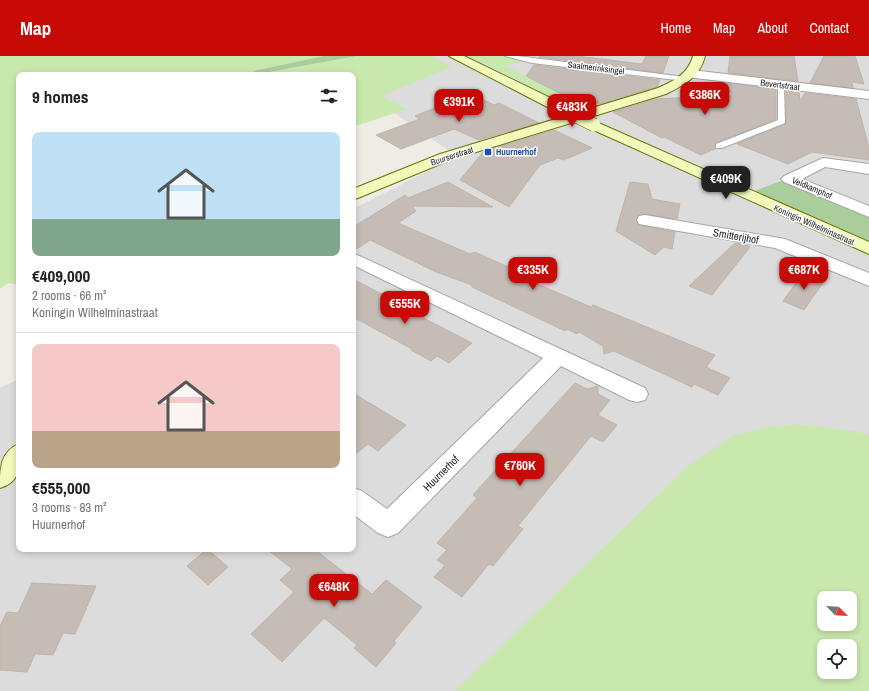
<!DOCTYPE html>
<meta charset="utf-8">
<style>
body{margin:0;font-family:"Archivo Narrow",sans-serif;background:#f2f2f2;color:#202124;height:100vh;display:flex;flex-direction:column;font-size:15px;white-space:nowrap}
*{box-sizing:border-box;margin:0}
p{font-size:13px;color:#757577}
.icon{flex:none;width:22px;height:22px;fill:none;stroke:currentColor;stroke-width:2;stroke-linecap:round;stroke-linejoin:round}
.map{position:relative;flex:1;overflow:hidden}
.side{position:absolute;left:16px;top:16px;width:340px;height:480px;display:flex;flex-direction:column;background:#fff;border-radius:8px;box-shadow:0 2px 6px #0003}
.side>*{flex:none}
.needle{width:26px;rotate:114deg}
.fabs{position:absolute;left:817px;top:535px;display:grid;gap:8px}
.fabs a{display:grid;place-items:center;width:40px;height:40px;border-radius:8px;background:#fff;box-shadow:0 2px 6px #0003;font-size:20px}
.price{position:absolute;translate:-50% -34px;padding:0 9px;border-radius:8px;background:#c70a06;color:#fff;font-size:13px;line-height:26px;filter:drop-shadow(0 1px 2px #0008)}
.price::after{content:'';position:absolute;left:50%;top:24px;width:12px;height:9px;margin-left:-6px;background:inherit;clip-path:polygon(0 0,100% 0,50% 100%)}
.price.selected{background:#222;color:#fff}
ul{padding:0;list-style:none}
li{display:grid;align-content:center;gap:8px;height:212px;padding:0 16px}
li+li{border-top:1px solid #e0e0e0}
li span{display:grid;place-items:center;height:124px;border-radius:8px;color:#555}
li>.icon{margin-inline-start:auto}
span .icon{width:72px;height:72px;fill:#fffc;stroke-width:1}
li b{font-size:17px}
h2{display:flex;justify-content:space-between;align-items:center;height:48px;padding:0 16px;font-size:17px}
header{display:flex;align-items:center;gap:24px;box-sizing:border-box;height:56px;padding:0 20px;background:#c70a06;color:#fff}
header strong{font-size:19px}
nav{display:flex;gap:22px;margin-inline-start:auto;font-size:14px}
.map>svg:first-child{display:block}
</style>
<header>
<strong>Map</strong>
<nav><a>Home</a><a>Map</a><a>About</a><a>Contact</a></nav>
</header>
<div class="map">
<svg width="869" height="635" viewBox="0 0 869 635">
<rect width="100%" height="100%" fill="#efece5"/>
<path fill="#dddcdc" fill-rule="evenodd" d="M310,0H869V635H0V332L19,323V493H353V153L457,100L353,29V19H338ZM824,542H850V568H824ZM824,590H850V616H824Z"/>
<g fill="#c9e8ad" fill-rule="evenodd">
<path d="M0,0H324L253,15L259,18L357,0H431L452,11L381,40L407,53L353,71V19H19V229L8,227L0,233Z"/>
<path d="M469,0H505L522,5L505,10L582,47L573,49L564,47Z"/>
<path d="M797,368L854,375L869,379V635H455L687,411L733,380L767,371ZM824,542H850V568H824ZM824,590H850V616H824Z"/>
</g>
<g fill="#a9cd9b">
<path d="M324,0H356L259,18L253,15Z"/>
<path d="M781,125L869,162V187L752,136Z"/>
</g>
<g fill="#c4bcb5" stroke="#c1b3a8">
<path d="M540,0H577L642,8L646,0H669L663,17L539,1Z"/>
<path d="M730,0H794L798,25L728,17Z"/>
<path d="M824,0H855L864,28L852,26L853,32L810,27Z"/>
<path d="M534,9L660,24L657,31L599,48L585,40L577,39L569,42L526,20Z"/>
<path d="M726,27L776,33V63L715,87V93L701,99L664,81L662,82L613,56L656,43L733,39L726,32Z"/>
<path d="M786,34L799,36L800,45L805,37L856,43L868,88L869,104L812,96L788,108L737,88L786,68Z"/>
<path d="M482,43L494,49L499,47L539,67L479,84L454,73L401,93L376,79L420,63L415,60L442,49L451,53Z"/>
<path d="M554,74L592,92L564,104L558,102L540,109L509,151L460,124L484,95Z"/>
<path d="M448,126L493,151L412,150L416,155L398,167L470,198L475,196L526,219L523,222L591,251L593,249L715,299L706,311L730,322L718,339L694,328L692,331L614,295L604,298L603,290L579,276L577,278L567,273L565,275L472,231V229L436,216L370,184L353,195V171L405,139L408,142Z"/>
<path d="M630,126L648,128L652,143L680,148L677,163L645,158L639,159L636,163L639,169L675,176L672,193L664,191L655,199L616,175Z"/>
<path d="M735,187L747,189L750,191L712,239L689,230Z"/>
<path d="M804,216L825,224L804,254L783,245Z"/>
<path d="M353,223L393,244L406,253L472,287L449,307L437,300L431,305L411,294L412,293L353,261Z"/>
<path d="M575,327L587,333L598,330V338L610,344L598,359L617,369L603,386L591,380L518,470L523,473L493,510L489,508L462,541L434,521L445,509L437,504L447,494L437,487L477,442L473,439Z"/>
<path d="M353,337L406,369L378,395L368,388L353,400Z"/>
<path d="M207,493L228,511L208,529L187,510Z"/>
<path d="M267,493H314L372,538L386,524L422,551L394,585L396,587L376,611L354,592L357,589L324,562L282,606L251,578L294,536L280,524L292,513Z"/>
<path d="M32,527L96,530L75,578L63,577L53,599L35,598L27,616L0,614V570L7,556L18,557Z"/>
</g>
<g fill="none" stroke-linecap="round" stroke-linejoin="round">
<g stroke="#a6a6a6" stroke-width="2">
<g id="lane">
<path d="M505,0H517L685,21L688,23L685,25L532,7Z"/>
<path d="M781,27L784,29L785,67L722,92H716V88L778,64V29Z"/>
</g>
</g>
<g stroke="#a6a6a6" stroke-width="2">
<g id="street">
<path d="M691,14L869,35V43L687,21L685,18Z"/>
<path d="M823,102L869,108V118L825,111L802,123L869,150V161L784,126L781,123L784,120Z"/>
<path d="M645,159L785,183L869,217V230L775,192L639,168L637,164L639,160Z"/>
<path d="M353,197L645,332L648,338L645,344L637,346L629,344L561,310L398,477L388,481L378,477L353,458V432L362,435L387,453L543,302L353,209Z"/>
</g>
</g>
<g stroke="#667408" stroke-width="2">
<g id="secondary">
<path d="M449,0H464L567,50L569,53L567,56H557Z"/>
<path d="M693,0H705C700,21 684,29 666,38L450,104L353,144V133L440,98L658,32C674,25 688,18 693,0Z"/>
<path d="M594,65L869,186V198L589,72L587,69L589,66Z"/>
<path d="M19,388C19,408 23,425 0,432C0,412 0,396 19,388Z"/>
</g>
</g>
<use href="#lane" fill="#fff" fill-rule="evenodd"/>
<use href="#street" fill="#fff" fill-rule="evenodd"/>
<use href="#secondary" fill="#f3f8bb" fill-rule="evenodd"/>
<g stroke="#667408" stroke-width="14" stroke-linecap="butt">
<path id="secondary-bridge" d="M562,53L594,69"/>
</g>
<use href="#secondary-bridge" stroke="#f3f8bb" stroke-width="13"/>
</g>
<rect fill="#1a4fb4" stroke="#fff" stroke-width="1.5" x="484" y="92" width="8" height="8" rx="2"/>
<g text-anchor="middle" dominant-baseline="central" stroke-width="3" stroke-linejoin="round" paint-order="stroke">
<g font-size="9" fill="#1f1f1f" stroke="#fff">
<text transform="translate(596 12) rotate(7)">Saalmerinksingel</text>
<text transform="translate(780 29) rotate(7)">Bevertstraat</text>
<text transform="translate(452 100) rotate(-18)">Buurserstraat</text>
<text transform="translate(812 132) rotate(23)">Veldkamphof</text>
<text transform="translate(814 169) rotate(24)">Koningin Wilhelminastraat</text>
</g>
<g font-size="9" font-weight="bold" fill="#164399" stroke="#fff" text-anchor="start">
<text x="496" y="96">Huurnerhof</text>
</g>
<g font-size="11" fill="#1f1f1f" stroke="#fff">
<text transform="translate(736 180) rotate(10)">Smitterijhof</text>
<text transform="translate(441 417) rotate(-45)">Huurnerhof</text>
</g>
</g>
</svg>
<div class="fabs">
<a><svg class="needle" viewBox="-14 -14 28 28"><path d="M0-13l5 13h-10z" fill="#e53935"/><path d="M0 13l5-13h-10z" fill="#757577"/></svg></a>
<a><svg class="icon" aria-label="locate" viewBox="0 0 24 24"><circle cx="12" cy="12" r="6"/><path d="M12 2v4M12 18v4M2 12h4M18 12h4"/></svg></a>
</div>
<b class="price" style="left:705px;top:60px">€386K</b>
<b class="price" style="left:459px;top:67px">€391K</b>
<b class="price" style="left:572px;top:72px">€483K</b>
<b class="price selected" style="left:726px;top:144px">€409K</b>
<b class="price" style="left:533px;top:235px">€335K</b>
<b class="price" style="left:804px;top:235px">€687K</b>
<b class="price" style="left:405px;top:269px">€555K</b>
<b class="price" style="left:520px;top:431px">€760K</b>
<b class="price" style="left:334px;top:552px">€648K</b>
<section class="side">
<h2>9 homes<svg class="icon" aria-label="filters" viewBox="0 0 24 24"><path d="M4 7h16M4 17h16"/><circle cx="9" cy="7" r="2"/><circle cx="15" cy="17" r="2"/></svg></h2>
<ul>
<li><span style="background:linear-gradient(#bfe0f5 70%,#7fa58c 0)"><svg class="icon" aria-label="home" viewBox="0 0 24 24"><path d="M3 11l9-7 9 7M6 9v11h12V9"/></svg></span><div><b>€409,000</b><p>2 rooms · 66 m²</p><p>Koningin Wilhelminastraat</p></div></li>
<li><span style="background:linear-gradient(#f6c9c9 70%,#b9a48a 0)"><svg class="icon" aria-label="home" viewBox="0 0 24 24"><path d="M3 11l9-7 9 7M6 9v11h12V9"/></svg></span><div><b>€555,000</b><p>3 rooms · 83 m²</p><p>Huurnerhof</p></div></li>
</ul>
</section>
</div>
